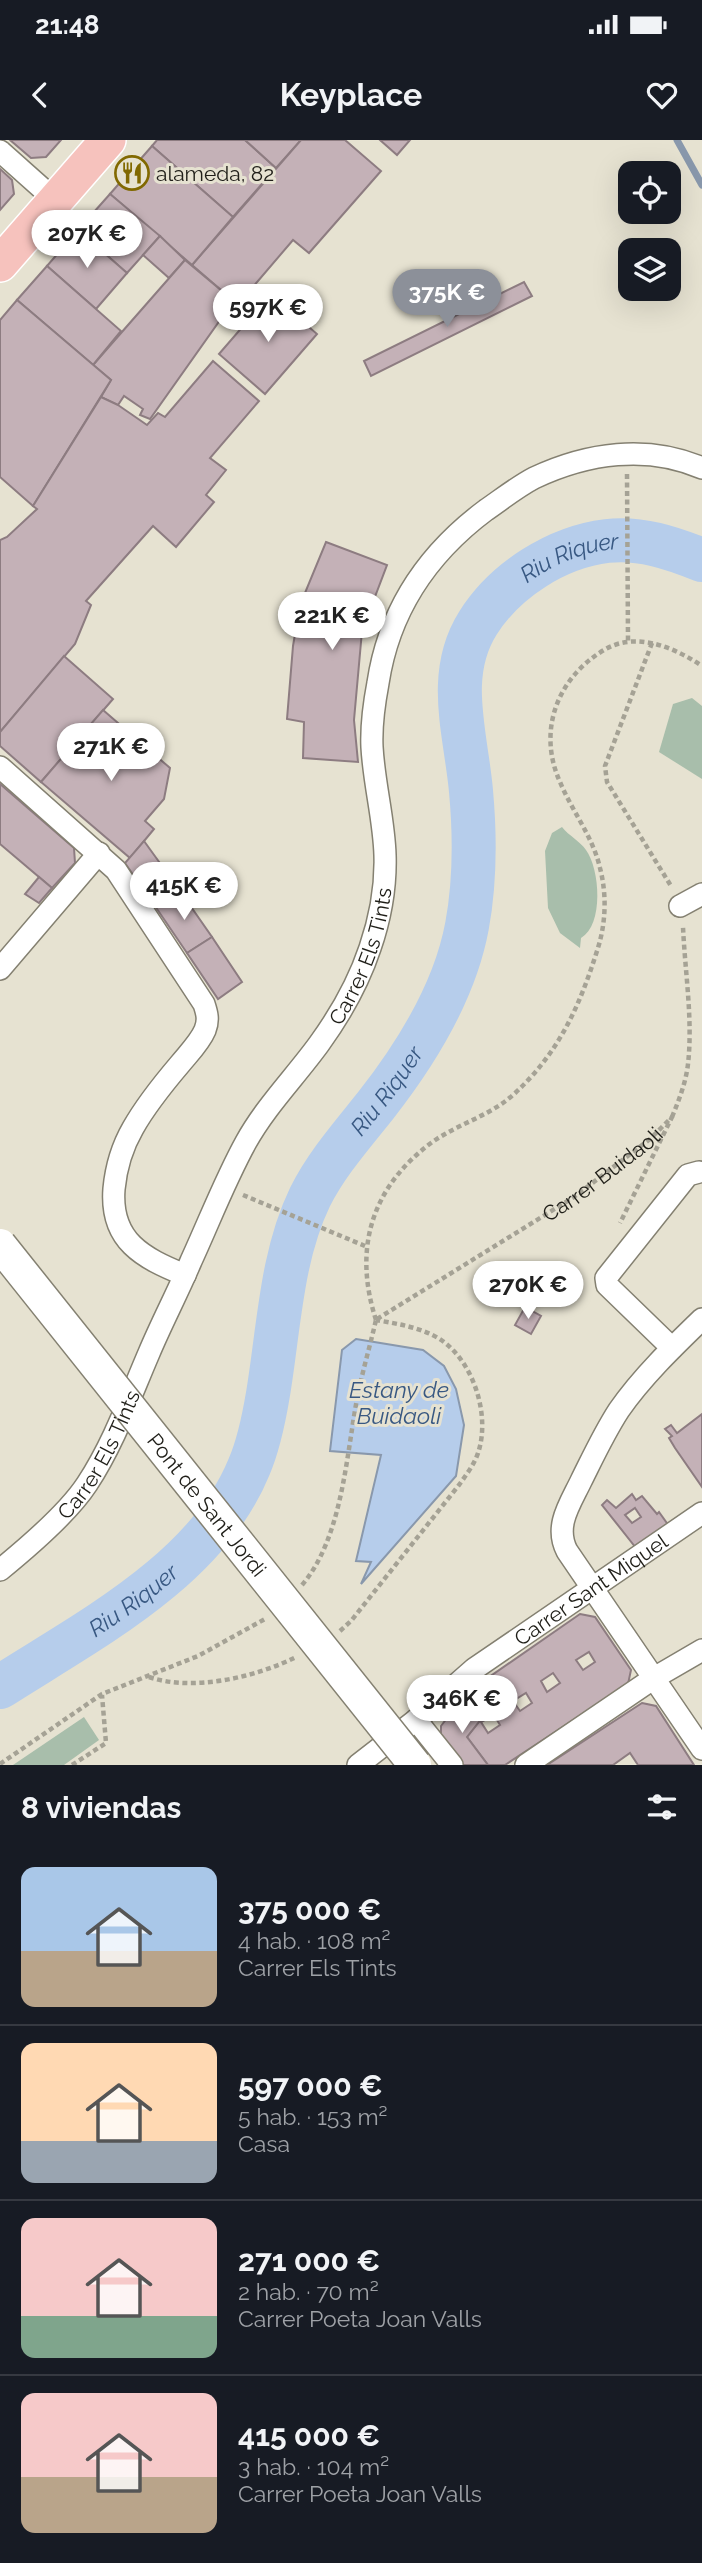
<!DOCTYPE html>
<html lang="es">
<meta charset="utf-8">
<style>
body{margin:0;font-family:Raleway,sans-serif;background:#242831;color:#f1f3f6;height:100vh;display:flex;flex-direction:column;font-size:26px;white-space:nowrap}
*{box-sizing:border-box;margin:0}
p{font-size:23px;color:#9ea1a6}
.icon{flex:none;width:38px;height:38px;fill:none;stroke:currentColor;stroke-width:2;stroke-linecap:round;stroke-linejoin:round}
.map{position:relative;height:1625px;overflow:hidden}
.drawer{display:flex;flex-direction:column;background:#171b24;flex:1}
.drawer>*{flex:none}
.controls{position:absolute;left:618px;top:21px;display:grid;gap:14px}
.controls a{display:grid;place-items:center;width:63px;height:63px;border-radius:14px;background:#171b24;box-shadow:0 7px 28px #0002;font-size:35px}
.price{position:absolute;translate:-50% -60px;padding:0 16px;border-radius:24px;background:#fff;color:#222;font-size:23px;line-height:46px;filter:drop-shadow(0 2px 4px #0008)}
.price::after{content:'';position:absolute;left:50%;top:42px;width:21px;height:16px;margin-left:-10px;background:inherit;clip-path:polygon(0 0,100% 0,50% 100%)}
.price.on{background:#8c9099;color:#fff}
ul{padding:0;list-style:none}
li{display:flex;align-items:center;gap:21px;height:175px;padding:0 21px}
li+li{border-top:2px solid #363941}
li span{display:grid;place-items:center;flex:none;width:196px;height:140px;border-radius:14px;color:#555}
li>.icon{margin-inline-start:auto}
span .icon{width:84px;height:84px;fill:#fffc;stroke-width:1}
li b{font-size:30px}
h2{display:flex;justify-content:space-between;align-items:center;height:84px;padding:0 21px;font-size:30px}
.status{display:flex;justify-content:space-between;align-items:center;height:49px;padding:0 35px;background:#171b24;direction:ltr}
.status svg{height:19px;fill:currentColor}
header{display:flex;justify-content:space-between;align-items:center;height:91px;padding:0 21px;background:#171b24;font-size:32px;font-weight:700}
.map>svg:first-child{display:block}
</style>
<div class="status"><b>21:48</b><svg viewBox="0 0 49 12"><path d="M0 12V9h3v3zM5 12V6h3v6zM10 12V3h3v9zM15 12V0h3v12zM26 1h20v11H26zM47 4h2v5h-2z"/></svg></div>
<header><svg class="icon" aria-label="back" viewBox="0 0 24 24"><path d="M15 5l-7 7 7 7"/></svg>Keyplace<svg class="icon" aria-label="heart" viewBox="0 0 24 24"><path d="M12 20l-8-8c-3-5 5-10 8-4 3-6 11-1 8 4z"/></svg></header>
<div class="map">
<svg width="702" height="1625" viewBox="0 0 702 1625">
<rect width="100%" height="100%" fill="#e6e2d1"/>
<g fill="#a8beab">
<path d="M692,558L702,566V639L659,612L673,564Z"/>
<path d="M562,687C569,696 580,701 586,710C600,729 604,785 581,798L580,808L560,793L548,768L545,711L552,693Z"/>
<path d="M84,1577L99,1600L64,1625H13Z"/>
</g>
<path fill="#b6cdeb" stroke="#8998ac" stroke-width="2" d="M356,1199L423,1210L444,1226L456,1249L464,1285L456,1336L361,1444L371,1422L356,1421L381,1315L330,1311L342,1210Z"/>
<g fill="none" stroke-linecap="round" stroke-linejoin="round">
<path stroke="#8998ac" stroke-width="7" d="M677,0L702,45"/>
<path stroke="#b6cdeb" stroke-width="44" id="s1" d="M0,1547C89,1490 207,1430 249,1327C259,1304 264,1278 268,1254C279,1188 281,1117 310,1057C327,1023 353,994 376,965C416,914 455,851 467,786C475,743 475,695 471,651C466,594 445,535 478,483C505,440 557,407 607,401C640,397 672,408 702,420"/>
</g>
<g fill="#c4b1b7" stroke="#8d7c81" stroke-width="2" fill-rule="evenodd">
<path d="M10,0H61L46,17L31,18Z"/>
<path d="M157,0H245L276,28L233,77L152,6Z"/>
<path d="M245,0H301L276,28Z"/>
<path d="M301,0H345L381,31L309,113L293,100L246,155L235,162L192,125Z"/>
<path d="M380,0H410L397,15Z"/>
<path d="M152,6L233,77L192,125L110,54Z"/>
<path d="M0,29L12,40L14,54L0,70Z"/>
<path d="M110,54L160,96L127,133L78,90Z"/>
<path d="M78,90L127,133L96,169L47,126Z"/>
<path d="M160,96L185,120L169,138L143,115Z"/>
<path d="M185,120L235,162L224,170L225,173L150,279L140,275L143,269L124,256L118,265L101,257L111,240L93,225Z"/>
<path d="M47,126L121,191L93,225L17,160Z"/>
<path d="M524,142L532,156L371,236L364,221Z"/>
<path d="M271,154L317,194L265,254L219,214Z"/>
<path d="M17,160L111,240L33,366L0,337V180Z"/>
<path d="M213,221L259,261L210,318L226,330L206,355L214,362L176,407L153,386L86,461L91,465L75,504L0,592V400L7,397L37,369L33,366L101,257L118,265L147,285L158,273L165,277Z"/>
<path d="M326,402L387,425L362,491L354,580L358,622L303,618L304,582L287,579L293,506L300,465Z"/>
<path d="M64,516L113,559L41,642L0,606V592Z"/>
<path d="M103,570L170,628L164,659L145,681L154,689L130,718L41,642Z"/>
<path d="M0,644L74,708L75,723L52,748L0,704Z"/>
<path d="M144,701L180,751L155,766L125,723Z"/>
<path d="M39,737L52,748L39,763L25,754Z"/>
<path d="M180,751L212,797L187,813L155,766Z"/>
<path d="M212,797L242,842L218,859L187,813Z"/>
<path d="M525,1167L541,1176L531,1194L515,1185Z"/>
<path d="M702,1274V1347L675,1308L669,1298L672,1296L665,1289L671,1285L677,1293Z"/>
<path d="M632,1354L636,1360L642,1356L657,1374L659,1372L669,1386L636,1408L602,1365L607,1360L616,1368ZM635,1368L641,1377L632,1383L625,1375Z"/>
<path d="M580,1474L595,1477L631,1530L628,1544L505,1625H488L467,1597L482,1578L460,1561L469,1551ZM589,1512L595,1522L583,1530L576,1520ZM553,1533L560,1543L547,1552L541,1541ZM526,1553L532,1563L520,1571L513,1561ZM494,1575L500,1585L488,1593L481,1582Z"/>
<path d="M460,1561L482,1578L467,1597L488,1625H461L441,1600V1586Z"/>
<path d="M642,1563L656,1566L694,1625H638L630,1613L613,1625H547Z"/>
</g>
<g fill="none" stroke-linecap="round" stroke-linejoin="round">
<g stroke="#848071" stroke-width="24">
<g id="street">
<path d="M0,11L55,60"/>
<path d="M0,627L116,730L204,864C207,873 209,880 205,890C200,902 189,913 180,924C163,944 146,965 133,988C122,1007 116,1028 114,1049C110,1101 143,1118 185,1135"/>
<path d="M680,766L702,754"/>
<path d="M0,829L99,713"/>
<path d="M702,1179C673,1207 642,1237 619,1270C604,1293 593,1317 581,1341C570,1364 554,1386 567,1411L702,1609"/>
<path d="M672,1208L607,1145L606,1138L688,1035L699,1032"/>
<path id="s3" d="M0,1430C27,1408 68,1373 87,1344C114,1303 130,1257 149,1213C162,1182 178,1152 191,1121C209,1082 225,1040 246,1002C266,966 295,937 319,904C340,875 359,841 370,808C380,779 386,746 385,715C384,679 374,644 372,607C371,585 374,564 378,543C389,470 427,414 486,370C502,359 517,347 534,338C587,313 647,304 702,328"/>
<path d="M416,1580L452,1625"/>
<path id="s4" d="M358,1625L416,1580L474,1529L702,1373"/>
<path d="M526,1625L654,1538L702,1510"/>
</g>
</g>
<g stroke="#fff" stroke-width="38">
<path id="primary" d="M0,124L108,0"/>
</g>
<g stroke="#a5a295" stroke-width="4.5" stroke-dasharray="5 3.5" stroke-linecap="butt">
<path d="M627,334L628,501"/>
<path d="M652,503L605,626L607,642L671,746"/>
<path d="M672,977C679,960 686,942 688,924C693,880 685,832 683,787"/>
<path d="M243,1055L365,1106"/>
<path id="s2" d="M377,1179L574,1057L650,999L672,977L620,1083"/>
<path d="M376,1180C353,1109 371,1048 431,1003C457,984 488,977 513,955C558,914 579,868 597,811C606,784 607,755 600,728C593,697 572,671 560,642C537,591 557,538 604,510C635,491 674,507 702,526"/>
<path d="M302,1445C342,1398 346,1318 357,1259C362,1233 370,1206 376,1180"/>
<path d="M340,1491L351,1481L459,1345C466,1335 474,1325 478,1313C491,1275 473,1219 438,1198C419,1187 398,1184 376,1180"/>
<path d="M149,1537C193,1552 256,1537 296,1517"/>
<path d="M0,1624L102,1554L198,1516L265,1479"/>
<path d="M72,1625L106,1603L102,1555"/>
</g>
<use href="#street" stroke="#fff" stroke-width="21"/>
<use href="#primary" stroke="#f6c2bd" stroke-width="35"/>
<g stroke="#848071" stroke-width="35" stroke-linecap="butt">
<g id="secondary-bridge">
<path id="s5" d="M0,1105L415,1625"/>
</g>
</g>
<use href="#secondary-bridge" stroke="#fff" stroke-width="32"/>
</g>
<defs>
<g id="restaurant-ring" transform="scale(1.75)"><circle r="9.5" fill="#e6e2d1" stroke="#816901" stroke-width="1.5"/><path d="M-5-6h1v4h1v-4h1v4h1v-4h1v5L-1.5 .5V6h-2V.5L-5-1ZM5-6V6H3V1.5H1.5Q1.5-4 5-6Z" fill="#816901"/></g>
</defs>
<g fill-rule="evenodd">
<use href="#restaurant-ring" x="132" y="33"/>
</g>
<g text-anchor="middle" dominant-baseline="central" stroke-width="6" stroke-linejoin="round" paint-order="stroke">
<g font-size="21" fill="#1f1e18" stroke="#e6e2d1" text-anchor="start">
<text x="156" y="33">alameda, 82</text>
</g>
<g font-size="21" fill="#1f1e18" stroke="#e6e2d1">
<text stroke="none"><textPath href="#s3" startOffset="721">Carrer Els Tints</textPath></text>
<text stroke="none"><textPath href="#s2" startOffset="268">Carrer Buidaoli</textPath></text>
<text stroke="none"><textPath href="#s3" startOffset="154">Carrer Els Tints</textPath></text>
<text stroke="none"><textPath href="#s5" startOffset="332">Pont de Sant Jordi</textPath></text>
<text stroke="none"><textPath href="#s4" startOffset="292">Carrer Sant Miquel</textPath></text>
</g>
<g font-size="23" font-style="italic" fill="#385882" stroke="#e6e2d1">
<text stroke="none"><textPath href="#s1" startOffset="1356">Riu Riquer</textPath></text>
<text stroke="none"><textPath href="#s1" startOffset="747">Riu Riquer</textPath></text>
<text x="399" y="1249">Estany de<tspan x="399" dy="26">Buidaoli</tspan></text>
<text stroke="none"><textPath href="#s1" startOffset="159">Riu Riquer</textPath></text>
</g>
</g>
</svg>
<div class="controls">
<a><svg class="icon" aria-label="locate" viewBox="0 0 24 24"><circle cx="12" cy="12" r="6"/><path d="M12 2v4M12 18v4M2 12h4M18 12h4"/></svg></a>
<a><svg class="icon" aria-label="layers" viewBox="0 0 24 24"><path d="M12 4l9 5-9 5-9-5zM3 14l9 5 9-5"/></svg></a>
</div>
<b class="price" style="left:87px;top:130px">207K €</b>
<b class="price on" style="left:447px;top:189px">375K €</b>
<b class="price" style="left:268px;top:204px">597K €</b>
<b class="price" style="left:332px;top:512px">221K €</b>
<b class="price" style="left:111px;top:643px">271K €</b>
<b class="price" style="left:184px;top:782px">415K €</b>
<b class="price" style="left:528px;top:1181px">270K €</b>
<b class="price" style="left:462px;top:1595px">346K €</b>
</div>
<section class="drawer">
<h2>8 viviendas<svg class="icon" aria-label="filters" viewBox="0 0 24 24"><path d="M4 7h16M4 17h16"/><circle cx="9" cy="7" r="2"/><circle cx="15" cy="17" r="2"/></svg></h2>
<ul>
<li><span style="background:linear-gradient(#a9c7e8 60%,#b9a48a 0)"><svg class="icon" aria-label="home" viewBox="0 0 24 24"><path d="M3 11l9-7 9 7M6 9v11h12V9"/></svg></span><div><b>375 000 €</b><p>4 hab. · 108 m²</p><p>Carrer Els Tints</p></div></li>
<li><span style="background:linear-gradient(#ffd9b3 70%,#9aa5b1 0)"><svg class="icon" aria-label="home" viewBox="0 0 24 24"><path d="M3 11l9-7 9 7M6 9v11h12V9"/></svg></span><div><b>597 000 €</b><p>5 hab. · 153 m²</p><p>Casa</p></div></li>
<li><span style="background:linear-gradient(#f6c9c9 70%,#7fa58c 0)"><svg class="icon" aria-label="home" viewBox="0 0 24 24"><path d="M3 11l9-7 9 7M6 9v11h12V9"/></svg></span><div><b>271 000 €</b><p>2 hab. · 70 m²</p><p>Carrer Poeta Joan Valls</p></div></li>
<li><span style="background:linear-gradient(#f6c9c9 60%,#b9a48a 0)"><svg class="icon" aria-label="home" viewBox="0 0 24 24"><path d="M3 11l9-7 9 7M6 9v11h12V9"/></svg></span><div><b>415 000 €</b><p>3 hab. · 104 m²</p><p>Carrer Poeta Joan Valls</p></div></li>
</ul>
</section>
